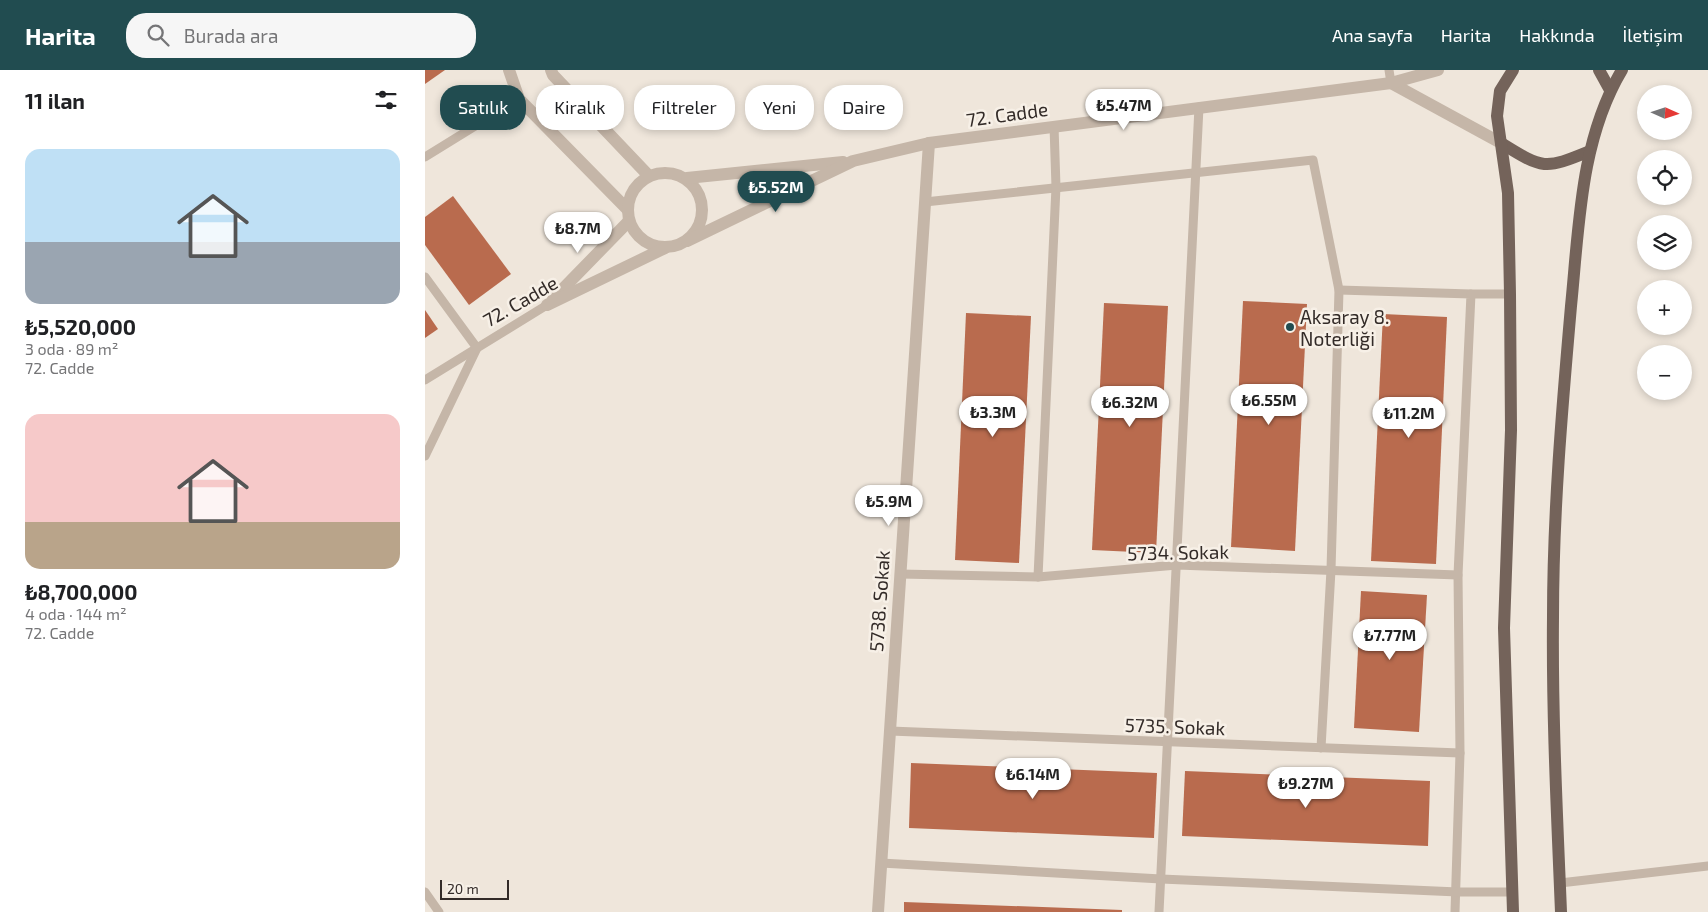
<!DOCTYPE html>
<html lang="tr">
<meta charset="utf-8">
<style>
body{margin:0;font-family:"Exo 2",sans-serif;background:#f6f6f6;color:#202124;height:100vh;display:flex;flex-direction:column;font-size:19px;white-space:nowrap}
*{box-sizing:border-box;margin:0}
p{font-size:16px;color:#757577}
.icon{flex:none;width:28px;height:28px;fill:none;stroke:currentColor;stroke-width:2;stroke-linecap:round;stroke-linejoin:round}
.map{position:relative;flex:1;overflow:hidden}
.drawer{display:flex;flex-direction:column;background:#fff;width:425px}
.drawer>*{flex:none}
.hud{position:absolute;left:15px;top:15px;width:475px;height:45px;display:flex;gap:10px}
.needle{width:32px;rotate:93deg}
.tools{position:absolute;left:1212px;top:15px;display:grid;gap:10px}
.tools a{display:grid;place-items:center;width:55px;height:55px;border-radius:50%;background:#fff;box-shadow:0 2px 8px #0003;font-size:25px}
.scale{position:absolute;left:15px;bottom:12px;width:69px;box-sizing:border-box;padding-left:5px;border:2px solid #332b28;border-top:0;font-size:14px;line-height:18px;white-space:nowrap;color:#332b28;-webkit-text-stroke:4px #f7f0e7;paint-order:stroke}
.price{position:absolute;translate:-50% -42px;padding:0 11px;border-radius:18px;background:#fff;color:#222;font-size:16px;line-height:32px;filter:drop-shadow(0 1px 2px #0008)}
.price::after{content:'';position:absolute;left:50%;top:30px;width:15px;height:11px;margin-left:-8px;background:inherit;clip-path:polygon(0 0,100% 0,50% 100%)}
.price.selected{background:#214c50;color:#fff}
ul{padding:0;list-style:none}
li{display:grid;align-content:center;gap:10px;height:265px;padding:0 25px}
li span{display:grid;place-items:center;height:155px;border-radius:15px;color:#555}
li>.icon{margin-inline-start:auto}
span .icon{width:90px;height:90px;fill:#fffc;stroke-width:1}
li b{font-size:21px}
h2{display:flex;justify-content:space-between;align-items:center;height:60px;padding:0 25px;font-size:21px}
.tag{padding:0 18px;border-radius:20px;background:#fff;box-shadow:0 2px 8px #0003;font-size:18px;line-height:45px}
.tag.selected{background:#214c50;color:#fff}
header{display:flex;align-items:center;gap:30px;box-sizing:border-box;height:70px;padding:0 25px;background:#214c50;color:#fff}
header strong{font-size:24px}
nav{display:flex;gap:28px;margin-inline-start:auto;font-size:18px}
.search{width:350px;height:45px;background:#f6f6f6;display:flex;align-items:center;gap:12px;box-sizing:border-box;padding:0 18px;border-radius:20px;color:#757577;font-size:19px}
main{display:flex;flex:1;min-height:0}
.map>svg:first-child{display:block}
</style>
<header>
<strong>Harita</strong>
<div class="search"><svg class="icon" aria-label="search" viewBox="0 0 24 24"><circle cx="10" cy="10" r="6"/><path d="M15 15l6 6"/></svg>Burada ara</div>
<nav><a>Ana sayfa</a><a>Harita</a><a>Hakkında</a><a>İletişim</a></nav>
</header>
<main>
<section class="drawer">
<h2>11 ilan<svg class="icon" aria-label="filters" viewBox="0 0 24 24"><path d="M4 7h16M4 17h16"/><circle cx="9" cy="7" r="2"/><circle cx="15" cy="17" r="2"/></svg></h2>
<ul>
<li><span style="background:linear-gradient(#bfe0f5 60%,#9aa5b1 0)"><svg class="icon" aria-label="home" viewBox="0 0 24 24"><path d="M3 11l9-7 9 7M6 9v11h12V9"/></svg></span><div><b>₺5,520,000</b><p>3 oda · 89 m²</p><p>72. Cadde</p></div></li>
<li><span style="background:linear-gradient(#f6c9c9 70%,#b9a48a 0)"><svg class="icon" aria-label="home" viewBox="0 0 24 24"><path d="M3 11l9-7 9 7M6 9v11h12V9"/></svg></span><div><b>₺8,700,000</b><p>4 oda · 144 m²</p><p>72. Cadde</p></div></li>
</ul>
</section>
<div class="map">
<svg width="1283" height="842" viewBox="0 0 1283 842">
<rect width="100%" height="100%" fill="#efe6db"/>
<g fill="#b96b4e">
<path d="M0,0H20L0,14Z"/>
<path d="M28,126L86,204L44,235L0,175V147Z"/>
<path d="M818,231L882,234L870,481L806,477Z"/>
<path d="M679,233L743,236L731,483L667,480Z"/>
<path d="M0,240L13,259L0,268Z"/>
<path d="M541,243L606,246L594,493L530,490Z"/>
<path d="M958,244L1022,247L1011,494L946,491Z"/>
<path d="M936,521L1002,525L994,662L929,658Z"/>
<path d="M486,693L732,703L729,768L484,758Z"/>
<path d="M760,701L1005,711L1003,776L757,766Z"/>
<path d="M479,832L697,840V842H479Z"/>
</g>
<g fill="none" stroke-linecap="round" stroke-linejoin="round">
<g stroke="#c5b6a8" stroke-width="9">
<path d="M964,0L966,13"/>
<path d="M0,87L94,29"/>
<path d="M500,132L888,90L914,220L906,500L896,678"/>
<path d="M0,207L52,278L0,386"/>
<path d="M914,220L1046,224L1033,505L1035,683L1030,842"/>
<path d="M1046,224H1085"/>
<path d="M0,310L122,235"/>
<path d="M475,504L613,507L752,495L1033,505"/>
<path d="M613,507L631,117L629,56"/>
<path d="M465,661L1035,683"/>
<path d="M456,793L736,809L1033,822H1087"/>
<path d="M1135,813L1283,796"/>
<path d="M0,822L14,842"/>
<path d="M734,842L774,37"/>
</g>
<g stroke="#c5b6a8" stroke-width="12">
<path d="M84,0L94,29L203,140"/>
<path d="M126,0L128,5L224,106"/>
<path d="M966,13L1076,73"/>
<circle cx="240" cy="140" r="37"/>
<path d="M262,108L418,92"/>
<path d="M262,171L428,91L504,73L966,13L1013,0"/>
<path d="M128,229L203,152"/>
<path d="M122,235L240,178"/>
<path d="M453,842L504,73"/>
</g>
<g stroke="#74635a" stroke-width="12">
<path d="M1174,0L1185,20"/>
<path d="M1076,73C1118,99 1119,100 1165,81"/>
<path d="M1088,842L1079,558L1086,360L1085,224L1083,123L1072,46L1075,21L1088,0"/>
<path d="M1136,842C1132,744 1127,645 1128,547C1128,443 1137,339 1146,236C1154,157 1155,70 1197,0"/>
</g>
</g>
<circle fill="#214c50" stroke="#f7f0e7" stroke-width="2" cx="865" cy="257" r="5"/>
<g text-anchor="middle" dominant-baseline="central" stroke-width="5" stroke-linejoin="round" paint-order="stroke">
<g font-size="19" fill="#332b28" stroke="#f7f0e7">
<text transform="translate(582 44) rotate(-8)">72. Cadde</text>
<text transform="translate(95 231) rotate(-30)">72. Cadde</text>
<text transform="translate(753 482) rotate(-1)">5734. Sokak</text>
<text transform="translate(454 531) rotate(-86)">5738. Sokak</text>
<text transform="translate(750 656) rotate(2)">5735. Sokak</text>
</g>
<g font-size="19" fill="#332b28" stroke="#f7f0e7" text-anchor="start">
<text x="875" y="246">Aksaray 8.<tspan x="875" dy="22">Noterliği</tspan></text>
</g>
</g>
</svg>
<div class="tools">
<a><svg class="needle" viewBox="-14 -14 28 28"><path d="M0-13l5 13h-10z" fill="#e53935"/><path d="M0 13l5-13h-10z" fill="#757577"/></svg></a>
<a><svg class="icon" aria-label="locate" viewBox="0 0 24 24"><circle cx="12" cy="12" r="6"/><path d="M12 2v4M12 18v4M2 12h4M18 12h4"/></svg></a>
<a><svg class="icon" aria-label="layers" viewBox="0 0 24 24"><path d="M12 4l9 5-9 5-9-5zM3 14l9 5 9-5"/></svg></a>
<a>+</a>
<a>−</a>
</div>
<div class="scale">20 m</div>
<b class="price" style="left:699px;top:61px">₺5.47M</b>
<b class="price selected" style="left:351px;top:143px">₺5.52M</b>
<b class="price" style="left:153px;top:184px">₺8.7M</b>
<b class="price" style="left:844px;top:356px">₺6.55M</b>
<b class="price" style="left:705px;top:358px">₺6.32M</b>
<b class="price" style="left:568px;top:368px">₺3.3M</b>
<b class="price" style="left:984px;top:369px">₺11.2M</b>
<b class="price" style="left:464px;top:457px">₺5.9M</b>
<b class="price" style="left:965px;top:591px">₺7.77M</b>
<b class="price" style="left:608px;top:730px">₺6.14M</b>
<b class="price" style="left:881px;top:739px">₺9.27M</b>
<div class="hud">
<a class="tag selected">Satılık</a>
<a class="tag">Kiralık</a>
<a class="tag">Filtreler</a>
<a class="tag">Yeni</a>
<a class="tag">Daire</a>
</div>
</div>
</main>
